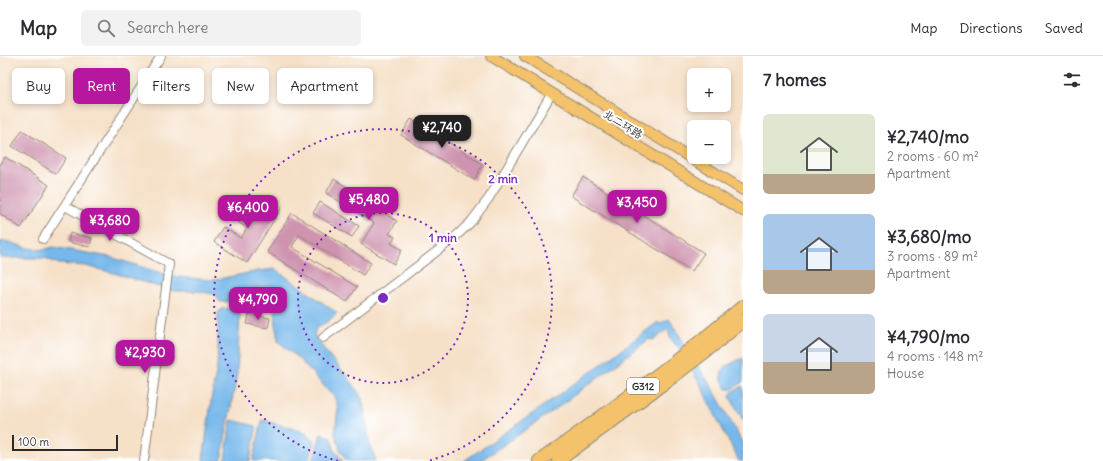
<!DOCTYPE html>
<meta charset="utf-8">
<style>
body{margin:0;font-family:Delius,"LXGW WenKai TC",sans-serif;background:#f2f2f3;color:#2b2b33;height:100vh;display:flex;flex-direction:column;font-size:15px;white-space:nowrap}
*{box-sizing:border-box;margin:0}
p{font-size:13px;color:#7c7c81}
.icon{flex:none;width:22px;height:22px;fill:none;stroke:currentColor;stroke-width:2;stroke-linecap:round;stroke-linejoin:round}
.map{position:relative;flex:1;overflow:hidden}
.panel{display:flex;flex-direction:column;background:#fff;width:360px}
.panel>*{flex:none}
.guide{position:absolute;left:12px;top:12px;width:380px;height:36px;display:flex;gap:8px}
.fabs{position:absolute;left:687px;top:12px;display:grid;gap:8px}
.fabs a{display:grid;place-items:center;width:44px;height:44px;border-radius:6px;background:#fff;box-shadow:0 2px 6px #0003;font-size:20px}
.scale{position:absolute;left:12px;bottom:10px;width:106px;box-sizing:border-box;padding-left:4px;border:2px solid #2b2b2b;border-top:0;font-size:11px;line-height:14px;white-space:nowrap;color:#2b2b2b;-webkit-text-stroke:3px #fff;paint-order:stroke}
.price{position:absolute;translate:-50% -34px;padding:0 9px;border-radius:8px;background:#b5179e;color:#fff;font-size:13px;line-height:26px;filter:drop-shadow(0 1px 2px #0008)}
.price::after{content:'';position:absolute;left:50%;top:24px;width:12px;height:9px;margin-left:-6px;background:inherit;clip-path:polygon(0 0,100% 0,50% 100%)}
.price.active{background:#222;color:#fff}
ul{padding:0;list-style:none}
li{display:flex;align-items:center;gap:12px;height:100px;padding:0 20px}
li span{display:grid;place-items:center;flex:none;width:112px;height:80px;border-radius:6px;color:#555}
li>.icon{margin-inline-start:auto}
span .icon{width:48px;height:48px;fill:#fffc;stroke-width:1}
li b{font-size:17px}
h2{display:flex;justify-content:space-between;align-items:center;height:48px;padding:0 20px;font-size:17px}
.chip{padding:0 14px;border-radius:6px;background:#fff;box-shadow:0 2px 6px #0003;font-size:14px;line-height:36px}
.chip.active{background:#b5179e;color:#fff}
header{display:flex;align-items:center;gap:24px;box-sizing:border-box;height:56px;padding:0 20px;background:#fff;border-bottom:1px solid #e1e1e2}
header strong{font-size:19px}
nav{display:flex;gap:22px;margin-inline-start:auto;font-size:14px}
.search{width:280px;height:36px;background:#f2f2f3;display:flex;align-items:center;gap:10px;box-sizing:border-box;padding:0 14px;border-radius:6px;color:#7c7c81;font-size:15px}
main{display:flex;flex:1;min-height:0}
.map>svg:first-child{display:block}
</style>
<header>
<strong>Map</strong>
<div class="search"><svg class="icon" aria-label="search" viewBox="0 0 24 24"><circle cx="10" cy="10" r="6"/><path d="M15 15l6 6"/></svg>Search here</div>
<nav><a>Map</a><a>Directions</a><a>Saved</a></nav>
</header>
<main>
<div class="map">
<svg width="743" height="405" viewBox="0 0 743 405">
<rect width="100%" height="100%" fill="#fff"/>
<filter id="ink" filterUnits="userSpaceOnUse"><feTurbulence type="fractalNoise" baseFrequency=".025" numOctaves="2"/><feDisplacementMap in="SourceGraphic" scale="8" xChannelSelector="R" yChannelSelector="G"/><feConvolveMatrix kernelMatrix="1 2 1 2 8 2 1 2 1" color-interpolation-filters="sRGB"/></filter>
<filter id="wash" filterUnits="userSpaceOnUse"><feTurbulence type="fractalNoise" baseFrequency=".012" numOctaves="4" result="noise"/><feDisplacementMap in="SourceGraphic" scale="16" xChannelSelector="R" yChannelSelector="G"/><feGaussianBlur stdDeviation="0.9" result="paint"/><feColorMatrix in="noise" values="0 0 0 0 0 0 0 0 0 0 0 0 0 0 0 0 0 1.4 0 .05"/><feComposite in="paint" operator="in"/></filter>
<g filter="url(#wash)">
<rect width="100%" height="100%" fill="#f6e0c7"/>
<g fill="#76b8eb" stroke="#50728b">
<path d="M6,185L28,192L43,194L53,191L110,201L171,220L189,222L213,224L259,215L275,213L337,257C334,260 331,263 327,266C320,270 316,269 314,279L327,297L351,325L362,342L370,389L376,405H347L341,395L335,378L338,352L335,342L300,304L278,285L276,272L275,249L279,237L277,232L272,230L240,235L237,245L220,246L218,242L213,238L197,235H176L156,230L114,217L86,210L59,208L45,202H0V186Z"/>
<path d="M236,252L240,256L237,318L221,405H203L211,345L217,311L218,292V257L221,253Z"/>
<path d="M669,263L717,340L743,388V405H739L707,343L702,331L678,291L670,282L668,273L653,284L649,283L553,355L480,405H464C530,360 595,314 658,266L659,268Z"/>
<path d="M743,302V326L732,333H727L722,324L721,317L726,310Z"/>
<path d="M743,330V364L730,341L732,336Z"/>
<path d="M231,364L256,370V374L250,405H225Z"/>
<path d="M262,364L306,376L307,380L315,384L309,405H253Z"/>
<path d="M321,378L331,381L334,393L343,405H313Z"/>
</g>
<g id="blocks">
<g fill="#ce93ae">
<path d="M411,63L483,108L474,124L401,79Z"/>
<path d="M22,74L66,102L56,118L12,90Z"/>
<path d="M5,101L49,129L21,172L0,158V109Z"/>
<path d="M583,121L704,197L692,215L571,140Z"/>
<path d="M334,123L374,148L373,150L397,165L389,178L395,181L391,187L402,194L394,208L361,188L374,167L326,137Z"/>
<path d="M267,142L282,151L247,207L214,186L223,171L241,182L247,172L230,161L239,145L258,157Z"/>
<path d="M320,146L359,170L352,181L313,157Z"/>
<path d="M292,157L371,207L363,219L299,179L292,191L357,231L347,246L267,196Z"/>
<path d="M70,177L92,182L90,191L68,186Z"/>
<path d="M249,258L270,262L268,272L247,268Z"/>
</g>
</g>
</g>
<g filter="url(#ink)">
<use href="#blocks" fill-opacity="0" stroke="#908679" stroke-width="1"/>
<g fill="none" stroke-linecap="round" stroke-linejoin="round">
<g stroke="#908679" stroke-width="10">
<g id="minor">
<path d="M65,150L169,208L144,405"/>
<path d="M43,183L161,0"/>
<path d="M323,282L453,183L471,166L489,142L552,37"/>
</g>
</g>
<g stroke="#908679" stroke-width="12">
<g id="major">
<path d="M491,0L743,155"/>
<path d="M525,0L743,134"/>
</g>
</g>
<g stroke="#908679" stroke-width="14">
<g id="highway">
<path d="M539,405C609,356 678,305 743,250"/>
<path d="M558,405L678,317L704,297L743,265"/>
</g>
</g>
<use href="#minor" stroke="#fff" stroke-width="8"/>
<use href="#major" stroke="#f3c26a" stroke-width="10"/>
<use href="#highway" stroke="#f3c26a" stroke-width="12"/>
</g>
</g>
<g fill="none" stroke="#7b2cbf" stroke-width="2" stroke-dasharray="2 4">
<circle cx="383" cy="242" r="85"/>
<path d="M338 405A169 169 0 1 1 428 405"/>
</g>
<g text-anchor="middle" dominant-baseline="central" stroke-width="4" stroke-linejoin="round" paint-order="stroke">
<rect fill="#fff" stroke="#6b6b6b" stroke-width="1" x="627" y="322" width="32" height="16" rx="3"/>
<g font-size="10" font-weight="bold" fill="#2b2b2b">
<text x="643" y="330">G312</text>
</g>
<g font-size="11" fill="#2b2b2b" stroke="#fff">
<text transform="translate(623 68) rotate(32)">北二环路</text>
</g>
</g>
<circle cx="383" cy="242" r="6" fill="#7b2cbf" stroke="#fff" stroke-width="2"/>
<g font-size="12" text-anchor="middle" font-weight="bold" fill="#7b2cbf" stroke="#fff" stroke-width="4" stroke-linejoin="round" paint-order="stroke">
<text x="503" y="127">2 min</text>
<text x="443" y="186">1 min</text>
</g>
</svg>
<div class="fabs">
<a>+</a>
<a>−</a>
</div>
<div class="scale">100 m</div>
<b class="price active" style="left:442px;top:93px">¥2,740</b>
<b class="price" style="left:369px;top:165px">¥5,480</b>
<b class="price" style="left:637px;top:168px">¥3,450</b>
<b class="price" style="left:248px;top:173px">¥6,400</b>
<b class="price" style="left:110px;top:186px">¥3,680</b>
<b class="price" style="left:258px;top:265px">¥4,790</b>
<b class="price" style="left:145px;top:318px">¥2,930</b>
<div class="guide">
<a class="chip">Buy</a>
<a class="chip active">Rent</a>
<a class="chip">Filters</a>
<a class="chip">New</a>
<a class="chip">Apartment</a>
</div>
</div>
<section class="panel">
<h2>7 homes<svg class="icon" aria-label="filters" viewBox="0 0 24 24"><path d="M4 7h16M4 17h16"/><circle cx="9" cy="7" r="2"/><circle cx="15" cy="17" r="2"/></svg></h2>
<ul>
<li><span style="background:linear-gradient(#dfe7d0 75%,#b9a48a 0)"><svg class="icon" aria-label="home" viewBox="0 0 24 24"><path d="M3 11l9-7 9 7M6 9v11h12V9"/></svg></span><div><b>¥2,740/mo</b><p>2 rooms · 60 m²</p><p>Apartment</p></div></li>
<li><span style="background:linear-gradient(#a9c7e8 70%,#b9a48a 0)"><svg class="icon" aria-label="home" viewBox="0 0 24 24"><path d="M3 11l9-7 9 7M6 9v11h12V9"/></svg></span><div><b>¥3,680/mo</b><p>3 rooms · 89 m²</p><p>Apartment</p></div></li>
<li><span style="background:linear-gradient(#c9d6e8 60%,#b9a48a 0)"><svg class="icon" aria-label="home" viewBox="0 0 24 24"><path d="M3 11l9-7 9 7M6 9v11h12V9"/></svg></span><div><b>¥4,790/mo</b><p>4 rooms · 148 m²</p><p>House</p></div></li>
</ul>
</section>
</main>
